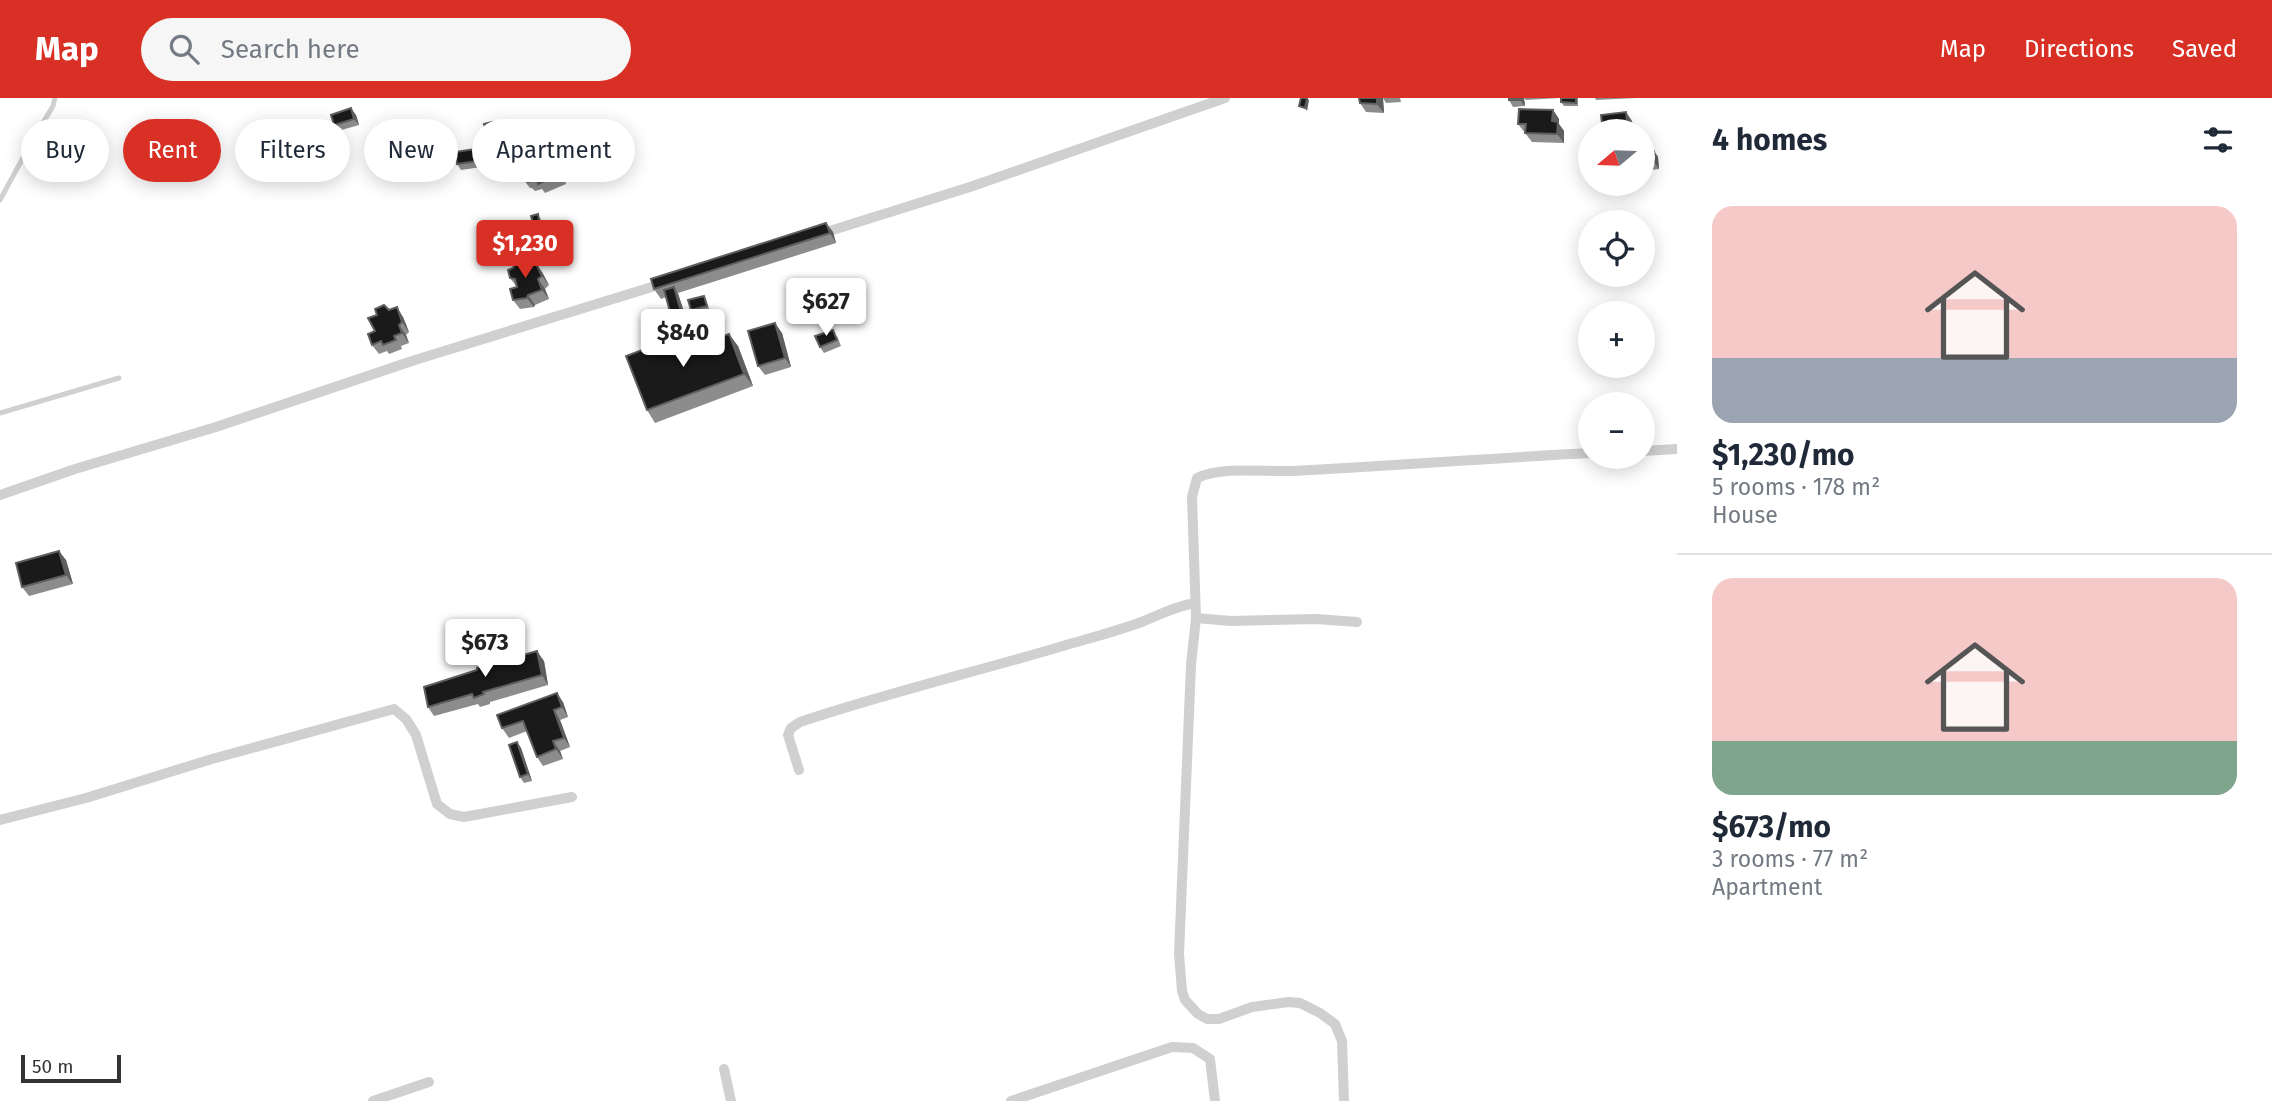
<!DOCTYPE html>
<meta charset="utf-8">
<style>
body{margin:0;font-family:"Fira Sans",sans-serif;background:#f6f6f7;color:#1f2937;height:100vh;display:flex;flex-direction:column;font-size:26px;white-space:nowrap}
*{box-sizing:border-box;margin:0}
p{font-size:23px;color:#747a83}
.icon{flex:none;width:38px;height:38px;fill:none;stroke:currentColor;stroke-width:2;stroke-linecap:round;stroke-linejoin:round}
.map{position:relative;flex:1;overflow:hidden}
.drawer{display:flex;flex-direction:column;background:#fff;width:595px}
.drawer>*{flex:none}
.hud{position:absolute;left:21px;top:21px;width:665px;height:63px;display:flex;gap:14px}
.needle{width:46px;rotate:251deg}
.controls{position:absolute;left:1578px;top:21px;display:grid;gap:14px}
.controls a{display:grid;place-items:center;width:77px;height:77px;border-radius:50%;background:#fff;box-shadow:0 4px 18px #0003;font-size:35px}
.scale{position:absolute;left:21px;bottom:18px;width:100px;box-sizing:border-box;padding-left:7px;border:4px solid #333;border-top:0;font-size:19px;line-height:24px;white-space:nowrap;color:#333;-webkit-text-stroke:5px #fff;paint-order:stroke}
.price{position:absolute;translate:-50% -60px;padding:0 16px;border-radius:7px;background:#fff;color:#222;font-size:23px;line-height:46px;filter:drop-shadow(0 2px 4px #0008)}
.price::after{content:'';position:absolute;left:50%;top:42px;width:21px;height:16px;margin-left:-10px;background:inherit;clip-path:polygon(0 0,100% 0,50% 100%)}
.price.current{background:#d93025;color:#fff}
ul{padding:0;list-style:none}
li{display:grid;align-content:center;gap:14px;height:371px;padding:0 35px}
li+li{border-top:2px solid #e0e1e3}
li span{display:grid;place-items:center;height:217px;border-radius:21px;color:#555}
li>.icon{margin-inline-start:auto}
span .icon{width:126px;height:126px;fill:#fffc;stroke-width:1}
li b{font-size:30px}
h2{display:flex;justify-content:space-between;align-items:center;height:84px;padding:0 35px;font-size:30px}
.tag{padding:0 24px;border-radius:32px;background:#fff;box-shadow:0 4px 18px #0003;font-size:24px;line-height:63px}
.tag.current{background:#d93025;color:#fff}
header{display:flex;align-items:center;gap:42px;box-sizing:border-box;height:98px;padding:0 35px;background:#d93025;color:#fff}
header strong{font-size:33px}
nav{display:flex;gap:38px;margin-inline-start:auto;font-size:24px}
.search{width:490px;height:63px;background:#f6f6f7;display:flex;align-items:center;gap:18px;box-sizing:border-box;padding:0 24px;border-radius:38px;color:#747a83;font-size:26px}
main{display:flex;flex:1;min-height:0}
.map>svg:first-child{display:block}
</style>
<header>
<strong>Map</strong>
<div class="search"><svg class="icon" aria-label="search" viewBox="0 0 24 24"><circle cx="10" cy="10" r="6"/><path d="M15 15l6 6"/></svg>Search here</div>
<nav><a>Map</a><a>Directions</a><a>Saved</a></nav>
</header>
<main>
<div class="map">
<svg width="1677" height="1003" viewBox="0 0 1677 1003">
<rect width="100%" height="100%" fill="#fff"/>
<g fill="none" stroke-linecap="round" stroke-linejoin="round">
<g stroke="#d0d0d0" stroke-width="5">
<path d="M0,102L32,43L53,8L55,0"/>
<path d="M0,315L119,280"/>
</g>
<g stroke="#d0d0d0" stroke-width="10">
<path d="M820,136L970,89L1225,0"/>
<path d="M1643,353L1677,351"/>
<path d="M0,397L75,371L216,329L415,262L665,185"/>
<path d="M1196,520L1231,523L1316,521L1357,524"/>
<path d="M799,672L788,637L791,630L800,624C887,595 975,574 1063,548C1090,540 1118,533 1144,523C1161,516 1176,508 1195,505"/>
<path d="M0,722L86,700L212,661L394,611L406,621L416,637L437,706L450,716L464,719L572,699"/>
<path d="M724,971L731,1003"/>
<path d="M373,1003L429,984"/>
<path d="M1011,1003L1172,949L1193,950L1210,961L1215,1003"/>
<path d="M1344,1003L1342,943L1335,926L1320,915L1300,905L1289,904L1252,909L1219,921H1207L1198,916L1185,902L1182,893L1179,856L1191,567L1196,520L1192,399L1197,380C1224,368 1263,374 1292,373C1392,368 1491,360 1591,355"/>
</g>
</g>
<g fill="#8c8c8c">
<path d="M1383,0L1384,15L1366,14L1360,5Z"/>
<path d="M1383,0H1407H1400L1401,4L1386,5Z"/>
<path d="M1524,0L1525,8L1513,9L1509,2Z"/>
<path d="M1524,0H1559L1526,2Z"/>
<path d="M1578,0V8H1564L1561,4Z"/>
<path d="M1595,0H1636L1596,2Z"/>
<path d="M1553,12L1559,21V26L1564,33V45L1532,44L1518,26Z"/>
<path d="M356,17L359,27L338,33L334,27Z"/>
<path d="M495,27L497,39L489,41L487,37Z"/>
<path d="M496,48L500,54L502,66L461,72L457,66Z"/>
<path d="M1654,53L1658,59L1659,71L1643,73V54Z"/>
<path d="M557,62L566,86L545,95L542,91L535,93L532,90H530L523,81Z"/>
<path d="M540,119L543,130L536,132L534,128Z"/>
<path d="M826,125L833,134L836,145L678,195L686,220L675,223L671,217L666,199L661,201L654,191Z"/>
<path d="M542,174L549,187L545,191L549,201L535,207L534,209L520,211L513,202L517,189L510,180Z"/>
<path d="M704,198L706,201L709,211L693,216L691,212Z"/>
<path d="M403,219L409,234L406,237L409,245L401,248L402,251L389,256L387,253L379,256L372,247L375,233Z"/>
<path d="M782,235L791,269L765,277L758,268Z"/>
<path d="M837,238L841,248L824,255L820,249Z"/>
<path d="M669,242L674,249L685,245L689,251L738,248L753,288L655,325L647,312Z"/>
<path d="M66,462L73,486L29,498L22,489Z"/>
<path d="M544,563L548,587L490,604V606L480,609L478,606L434,618L428,609Z"/>
<path d="M563,604L568,619L560,622L570,649L560,653L563,661L543,668L537,659L527,633L509,640L502,630Z"/>
<path d="M517,644L521,650L532,683L524,685L520,679Z"/>
</g>
<g fill="#5f5f5f">
<path d="M1307,0L1309,2L1307,13L1305,10Z"/>
<path d="M1377,0H1383L1384,15L1377,6Z"/>
<path d="M1520,0H1524L1525,8L1520,2Z"/>
<path d="M351,10L356,17L359,27L354,21Z"/>
<path d="M1553,12L1559,21V26L1564,33V45L1557,36L1552,23Z"/>
<path d="M1626,14L1632,23L1634,33H1628Z"/>
<path d="M496,48L500,54L502,66L497,60Z"/>
<path d="M551,53L557,62L566,86L559,77Z"/>
<path d="M1654,53L1658,59L1659,71L1655,65Z"/>
<path d="M826,125L833,134L836,145L830,135Z"/>
<path d="M535,164L542,174L549,187L542,178Z"/>
<path d="M538,181L545,191L549,201L542,192Z"/>
<path d="M674,189L678,196L686,220L681,214Z"/>
<path d="M528,197L535,207L534,209L527,200Z"/>
<path d="M397,209L403,219L409,234L402,224Z"/>
<path d="M775,225L782,235L791,269L785,260Z"/>
<path d="M399,227L406,237L409,245L402,235Z"/>
<path d="M729,236L738,248L753,288L744,276Z"/>
<path d="M59,453L66,462L73,486L66,477Z"/>
<path d="M537,553L544,563L548,587L542,577Z"/>
<path d="M557,595L563,604L568,619L562,609Z"/>
<path d="M554,612L560,622L570,649L564,640Z"/>
<path d="M553,643L560,653L563,661L556,651Z"/>
<path d="M517,644L521,650L532,683L528,676Z"/>
</g>
<g fill="#1a1a1a" stroke="#5f5f5f" stroke-width="2">
<path d="M1301,0H1307L1305,10L1299,8Z"/>
<path d="M1359,0H1377V6L1360,5Z"/>
<rect x="1509" y="0" width="11" height="2"/>
<path d="M1561,0H1576V5L1561,4Z"/>
<path d="M351,10L354,21L334,27L331,17Z"/>
<path d="M1519,11L1553,12L1552,23L1558,24L1557,36L1525,35L1526,26H1518Z"/>
<path d="M1626,14L1628,33H1603L1601,17Z"/>
<path d="M492,24L495,36L487,37L484,26Z"/>
<path d="M496,48L497,60L457,66L455,54Z"/>
<path d="M536,48L543,53H551L559,77L538,86L537,81L528,84L527,80L523,81L520,68L524,67L521,56L528,53L527,50Z"/>
<path d="M1654,53L1655,65L1643,66V54Z"/>
<path d="M538,116L540,127L534,128L531,118Z"/>
<path d="M826,125L830,135L654,191L651,181Z"/>
<path d="M524,162L530,166L535,164L542,178L538,181L542,192L528,197L527,200L513,202L510,191L517,189L515,181L510,180L508,172L513,170L516,164Z"/>
<path d="M674,189L681,214L671,217L664,192Z"/>
<path d="M704,198L707,208L691,212L688,202Z"/>
<path d="M384,207L389,212L397,209L402,224L399,227L402,235L394,238L396,242L383,247L381,243L372,247L368,236L375,233L368,220L377,217L375,211Z"/>
<path d="M775,225L785,260L758,268L748,233Z"/>
<path d="M833,232L837,242L820,249L815,238Z"/>
<path d="M729,236L744,276L647,312L626,258L669,242L672,250L685,245L688,251Z"/>
<path d="M59,453L66,477L22,489L16,465Z"/>
<path d="M537,553L542,577L483,594L484,596L474,600L472,596L428,609L424,589L477,572V570Z"/>
<path d="M557,595L562,609L554,612L564,640L553,643L556,651L537,659L523,623L502,630L497,617Z"/>
<path d="M517,644L528,676L520,679L509,647Z"/>
</g>
</svg>
<div class="controls">
<a><svg class="needle" viewBox="-14 -14 28 28"><path d="M0-13l5 13h-10z" fill="#e53935"/><path d="M0 13l5-13h-10z" fill="#747a83"/></svg></a>
<a><svg class="icon" aria-label="locate" viewBox="0 0 24 24"><circle cx="12" cy="12" r="6"/><path d="M12 2v4M12 18v4M2 12h4M18 12h4"/></svg></a>
<a>+</a>
<a>−</a>
</div>
<div class="scale">50 m</div>
<b class="price current" style="left:525px;top:182px">$1,230</b>
<b class="price" style="left:826px;top:240px">$627</b>
<b class="price" style="left:683px;top:271px">$840</b>
<b class="price" style="left:485px;top:581px">$673</b>
<div class="hud">
<a class="tag">Buy</a>
<a class="tag current">Rent</a>
<a class="tag">Filters</a>
<a class="tag">New</a>
<a class="tag">Apartment</a>
</div>
</div>
<section class="drawer">
<h2>4 homes<svg class="icon" aria-label="filters" viewBox="0 0 24 24"><path d="M4 7h16M4 17h16"/><circle cx="9" cy="7" r="2"/><circle cx="15" cy="17" r="2"/></svg></h2>
<ul>
<li><span style="background:linear-gradient(#f6c9c9 70%,#9aa5b1 0)"><svg class="icon" aria-label="home" viewBox="0 0 24 24"><path d="M3 11l9-7 9 7M6 9v11h12V9"/></svg></span><div><b>$1,230/mo</b><p>5 rooms · 178 m²</p><p>House</p></div></li>
<li><span style="background:linear-gradient(#f6c9c9 75%,#7fa58c 0)"><svg class="icon" aria-label="home" viewBox="0 0 24 24"><path d="M3 11l9-7 9 7M6 9v11h12V9"/></svg></span><div><b>$673/mo</b><p>3 rooms · 77 m²</p><p>Apartment</p></div></li>
</ul>
</section>
</main>
